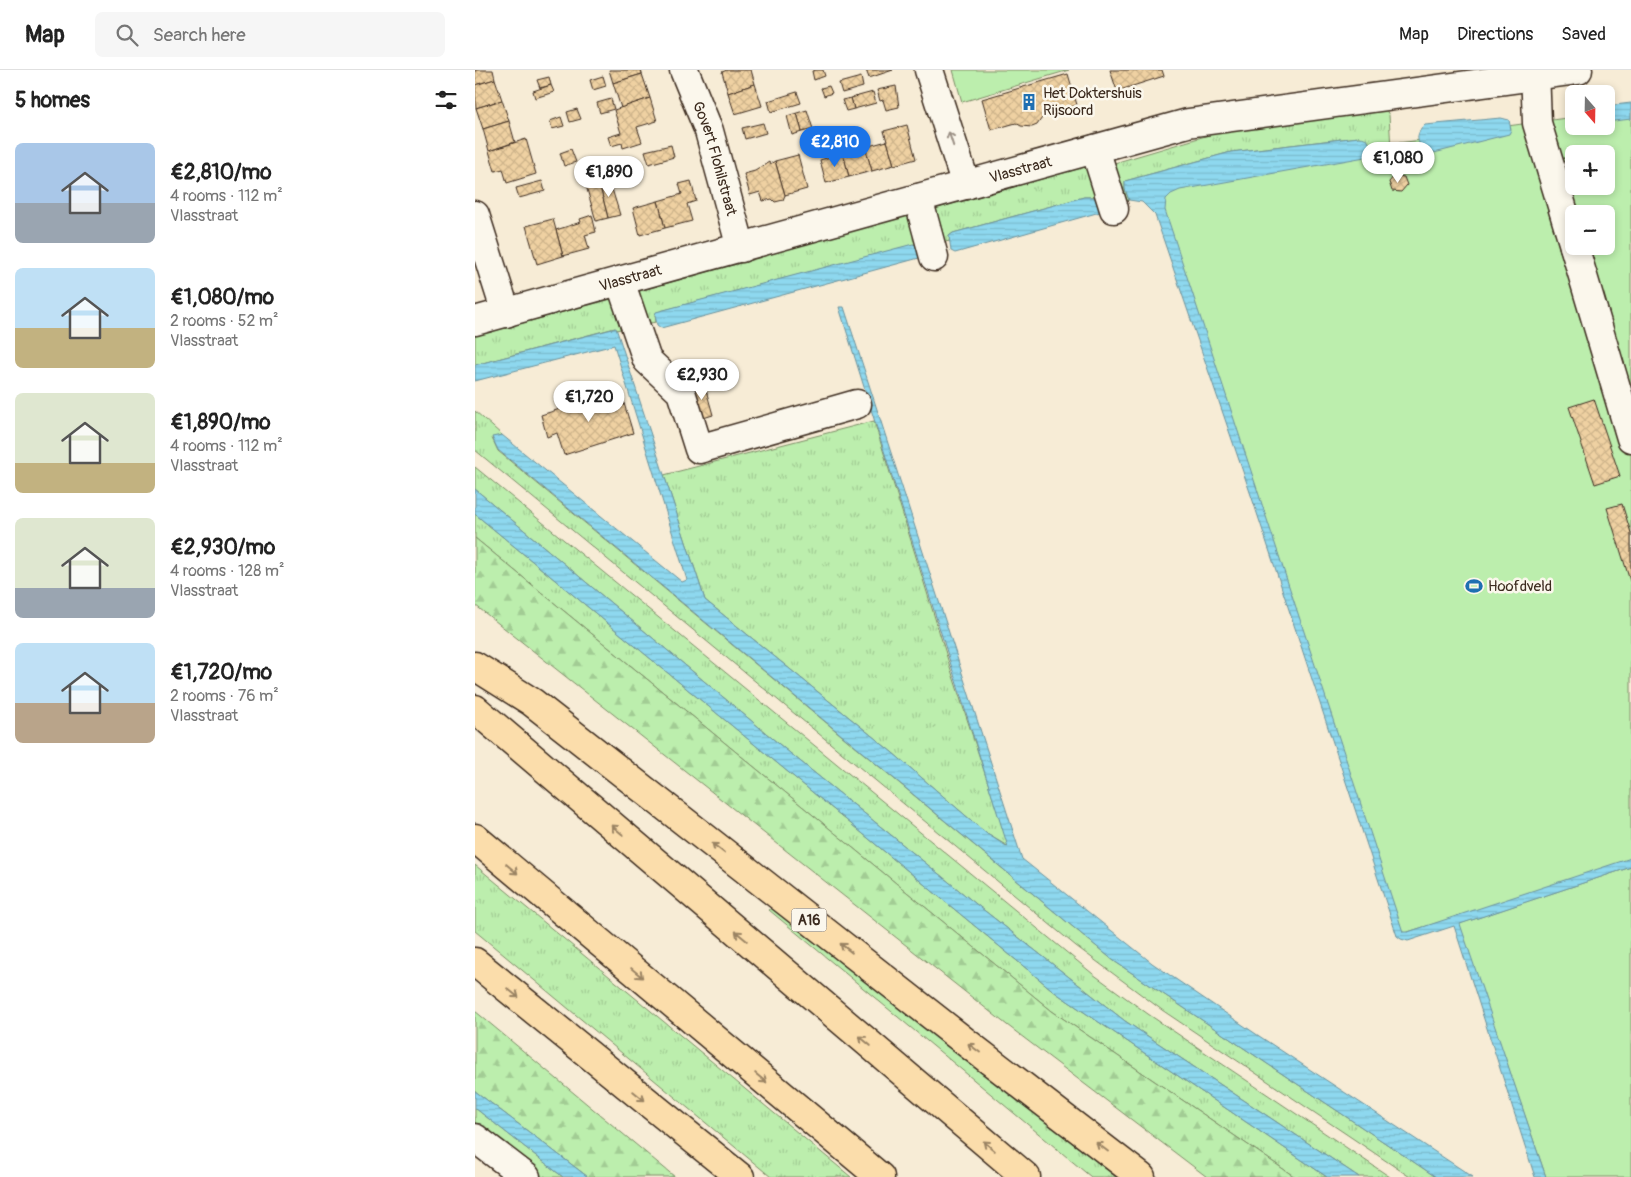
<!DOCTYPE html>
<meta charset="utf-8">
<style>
body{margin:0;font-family:Pangolin,sans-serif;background:#f6f6f6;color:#222;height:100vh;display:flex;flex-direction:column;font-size:19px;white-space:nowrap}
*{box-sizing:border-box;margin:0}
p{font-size:16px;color:#767676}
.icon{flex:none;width:28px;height:28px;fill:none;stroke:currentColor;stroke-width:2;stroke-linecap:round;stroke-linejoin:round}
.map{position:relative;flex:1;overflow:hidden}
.drawer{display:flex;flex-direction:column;background:#fff;width:475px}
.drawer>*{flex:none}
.needle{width:32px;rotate:160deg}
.fabs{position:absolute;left:1090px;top:15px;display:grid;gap:10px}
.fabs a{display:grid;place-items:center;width:50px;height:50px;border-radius:8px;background:#fff;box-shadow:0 2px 8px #0003;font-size:25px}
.price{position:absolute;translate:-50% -42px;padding:0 11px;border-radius:18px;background:#fff;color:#222;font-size:16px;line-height:32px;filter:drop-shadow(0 1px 2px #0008)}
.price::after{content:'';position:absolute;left:50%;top:30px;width:15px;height:11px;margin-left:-8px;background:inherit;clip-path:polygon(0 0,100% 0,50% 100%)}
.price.active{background:#1a73e8;color:#fff}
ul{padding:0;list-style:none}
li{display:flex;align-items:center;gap:15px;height:125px;padding:0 15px}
li span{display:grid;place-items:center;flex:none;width:140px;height:100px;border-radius:8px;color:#555}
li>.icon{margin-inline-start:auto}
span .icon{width:60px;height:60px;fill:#fffc;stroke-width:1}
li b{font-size:21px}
h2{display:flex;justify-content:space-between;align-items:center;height:60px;padding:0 15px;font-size:21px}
header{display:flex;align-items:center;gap:30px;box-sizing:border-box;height:70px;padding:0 25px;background:#fff;border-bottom:1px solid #e0e0e0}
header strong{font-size:24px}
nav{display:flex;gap:28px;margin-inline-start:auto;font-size:18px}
.search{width:350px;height:45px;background:#f6f6f6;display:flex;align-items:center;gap:12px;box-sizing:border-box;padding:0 18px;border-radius:8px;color:#767676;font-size:19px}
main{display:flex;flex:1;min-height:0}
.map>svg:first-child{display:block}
</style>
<header>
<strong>Map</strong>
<div class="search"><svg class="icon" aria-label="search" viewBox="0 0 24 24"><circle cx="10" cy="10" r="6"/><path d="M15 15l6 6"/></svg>Search here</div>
<nav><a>Map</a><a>Directions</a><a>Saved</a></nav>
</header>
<main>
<section class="drawer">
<h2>5 homes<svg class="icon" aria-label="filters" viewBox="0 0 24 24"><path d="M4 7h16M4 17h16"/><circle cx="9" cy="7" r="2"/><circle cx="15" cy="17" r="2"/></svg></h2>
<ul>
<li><span style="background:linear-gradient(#a9c7e8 60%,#9aa5b1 0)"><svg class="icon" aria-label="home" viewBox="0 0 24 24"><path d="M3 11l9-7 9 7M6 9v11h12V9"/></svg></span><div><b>€2,810/mo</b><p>4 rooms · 112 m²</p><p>Vlasstraat</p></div></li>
<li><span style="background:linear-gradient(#bfe0f5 60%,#c2b280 0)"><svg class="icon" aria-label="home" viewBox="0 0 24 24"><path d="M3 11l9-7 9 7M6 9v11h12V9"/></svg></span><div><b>€1,080/mo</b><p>2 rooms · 52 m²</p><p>Vlasstraat</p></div></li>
<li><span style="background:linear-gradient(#dfe7d0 70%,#c2b280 0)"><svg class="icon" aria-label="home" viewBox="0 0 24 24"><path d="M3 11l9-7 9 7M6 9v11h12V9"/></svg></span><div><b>€1,890/mo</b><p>4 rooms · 112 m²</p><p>Vlasstraat</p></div></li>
<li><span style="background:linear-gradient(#dfe7d0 70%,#9aa5b1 0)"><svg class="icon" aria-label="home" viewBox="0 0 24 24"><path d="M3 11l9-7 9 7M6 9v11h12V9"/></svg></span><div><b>€2,930/mo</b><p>4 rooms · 128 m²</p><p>Vlasstraat</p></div></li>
<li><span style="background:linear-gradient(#bfe0f5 60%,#b9a48a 0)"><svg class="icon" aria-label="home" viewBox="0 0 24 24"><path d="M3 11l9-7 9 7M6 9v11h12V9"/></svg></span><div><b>€1,720/mo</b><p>2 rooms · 76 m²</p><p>Vlasstraat</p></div></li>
</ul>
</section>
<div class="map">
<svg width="1156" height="1107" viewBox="0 0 1156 1107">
<defs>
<pattern id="grass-tufts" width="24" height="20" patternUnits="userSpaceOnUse" patternTransform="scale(1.25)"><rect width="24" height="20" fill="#bceead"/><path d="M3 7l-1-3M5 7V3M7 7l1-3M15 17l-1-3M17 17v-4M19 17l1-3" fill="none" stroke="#a2cc94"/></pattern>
<pattern id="forest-firs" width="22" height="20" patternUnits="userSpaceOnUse" patternTransform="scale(1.25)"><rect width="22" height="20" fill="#bceead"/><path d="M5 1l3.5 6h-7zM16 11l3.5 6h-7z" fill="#a2cc94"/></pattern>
<pattern id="water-rules" width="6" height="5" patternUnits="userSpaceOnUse" patternTransform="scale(1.25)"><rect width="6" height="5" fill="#8ed8ef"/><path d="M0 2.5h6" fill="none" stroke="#7bbacc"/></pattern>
<pattern id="building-cross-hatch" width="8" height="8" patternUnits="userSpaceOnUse" patternTransform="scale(1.25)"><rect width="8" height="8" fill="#efd1a2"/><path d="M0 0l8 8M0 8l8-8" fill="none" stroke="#ceb48b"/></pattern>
</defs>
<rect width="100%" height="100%" fill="#f7ecd6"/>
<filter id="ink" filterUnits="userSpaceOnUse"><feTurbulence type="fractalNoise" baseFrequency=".02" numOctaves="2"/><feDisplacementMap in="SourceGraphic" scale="10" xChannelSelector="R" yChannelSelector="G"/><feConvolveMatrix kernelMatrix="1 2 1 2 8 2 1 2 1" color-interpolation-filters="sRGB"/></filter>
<g filter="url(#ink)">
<g fill="url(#grass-tufts)" stroke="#7c8c66">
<path d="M908,40H911L914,45L917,96L884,67L756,82L650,111V119L654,130L645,132L636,94L744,62Z"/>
<path d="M610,97L615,99L621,127H609L478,163L474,166L475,171L465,173L455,140Z"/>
<path d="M434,145L448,172L182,242L180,245L181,252L170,254L161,222Z"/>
<path d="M140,228L154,257L141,260L140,258L136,259L0,295V266Z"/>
<path d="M0,341L27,365L17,368L23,381L639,891L961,1107H935L687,940L601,876L0,380Z"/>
<path d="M399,351L476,600L534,777L512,764L418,683L230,530L189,405Z"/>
<path d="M0,397L618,904L673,944L915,1107H884L650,951L501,834L310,679L0,419Z"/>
<path d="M0,444L581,923L852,1107H820L577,941L0,468Z"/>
<path d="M0,795L376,1107H296L0,861Z"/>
<path d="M298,837L641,1107H616L294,840Z"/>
<path d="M0,1038L88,1107H61L0,1061Z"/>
</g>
<g fill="url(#forest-firs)" stroke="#7c8c66">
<path d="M0,468L577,941L820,1107H732L532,955L0,535Z"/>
<path d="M0,941L200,1107H113L0,1021Z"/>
</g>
<g fill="#bceead" stroke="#7c8c66" fill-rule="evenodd">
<path d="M478,0H594L487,32Z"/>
<path d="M1156,39V793L926,864L679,120L789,91L991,64L1025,57L1099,47V56H1131V43ZM1099,84H1131V116H1099ZM1099,144H1131V176H1099Z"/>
<path d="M1156,797V1107H1071L984,854Z"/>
</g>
<g fill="url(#water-rules)" stroke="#6d929b">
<path d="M1156,33V49L1131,52V36Z"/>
<path d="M1026,48L1034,50L1036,60L1034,64L959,83L950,82C941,72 940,64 950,55Z"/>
<path d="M884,67C895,67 896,75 894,85L890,87L705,120L696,124L691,129L690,140L928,862H933L1156,788V797L985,854L1071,1107H1060L979,856L933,871L926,869L922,866L777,428L680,145L667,132L654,130L650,119V111L756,82Z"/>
<path d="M609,127H621L625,142L480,183L476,181L474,166L478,163Z"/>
<path d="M438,174L441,175L445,186L444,188L186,258L182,255L180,245L181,242Z"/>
<path d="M364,237H369L547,789L677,893L781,964L998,1107H961L639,891L23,380L17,367L27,365L207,512L212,510L139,275L0,311V295L141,258L230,530L418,683L512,764L533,777Z"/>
<path d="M0,419L310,679L501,834L650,951L884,1107H852L581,923L0,444Z"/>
<path d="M0,1021L113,1107H88L0,1038Z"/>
</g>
<g fill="url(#building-cross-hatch)" stroke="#3b2a1e">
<path d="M0,0H18L20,9L0,15Z"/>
<path d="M134,0H166L167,4L138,13Z"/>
<path d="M252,0H276L280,14L253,23L247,2Z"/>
<path d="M341,0H348L350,6L339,10L337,1Z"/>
<path d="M391,0H418L394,8Z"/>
<path d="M635,0H687L689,6L642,21Z"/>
<path d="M167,4L175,28L146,38L138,13Z"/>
<path d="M593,4L602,35L569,45L562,55L557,57L546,56L541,53L516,60L507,29Z"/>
<path d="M128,6L131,16L118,20L115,10Z"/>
<path d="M74,7L76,15L65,18L62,10Z"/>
<path d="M386,7L388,17L367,23L364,13Z"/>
<path d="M20,9L27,30L1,38L0,15Z"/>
<path d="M280,14L287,36L260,44L253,23Z"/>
<path d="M76,15L79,22L60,28L58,21Z"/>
<path d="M354,16L357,23L349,26L346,18Z"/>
<path d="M421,16L424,37L411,40L408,30L405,31L402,20Z"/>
<path d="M322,22L326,33L296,42L293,31Z"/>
<path d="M398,22L401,33L379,39L376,28Z"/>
<path d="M175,28L182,51L162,57L167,72L148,78L147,73L136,76L133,67L146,63L139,40Z"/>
<path d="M376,28L379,39L371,41L367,30Z"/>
<path d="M136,29L139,39L125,43L122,33Z"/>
<path d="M27,30L34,51L8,59L1,38Z"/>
<path d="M102,39L106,49L95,52L92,42Z"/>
<path d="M332,40L338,59L327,62L322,43Z"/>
<path d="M322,43L327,62L317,65L312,46Z"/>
<path d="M86,47L89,56L77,59L75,51Z"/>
<path d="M34,51L40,72L14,81L8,59Z"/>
<path d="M288,53L291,63L270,69L267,58Z"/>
<path d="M432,55L441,89L419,95L409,61Z"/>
<path d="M51,69L61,104L32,113L28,99L20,101L14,81Z"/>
<path d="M412,71L419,95L397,101L390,77Z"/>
<path d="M196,75L199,87L174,94L170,81Z"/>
<path d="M390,77L397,101L374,107L368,83Z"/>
<path d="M96,79L101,92L89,96L85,83Z"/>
<path d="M368,83L374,107L351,113L345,90Z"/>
<path d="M323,85L332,119L310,125L300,91Z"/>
<path d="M300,91L310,125L308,130L300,132L297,129L288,131L285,122L275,125L269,104L280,101L294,92L295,94Z"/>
<path d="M920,105L929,107L932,115L926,122L917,121L914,112Z"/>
<path d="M133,106L145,145L133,148L123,109Z"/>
<path d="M123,109L133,148L121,151L110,112Z"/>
<path d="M67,111L70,121L44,128L41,118Z"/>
<path d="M216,111L221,131L212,134L217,151L190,158L183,131L207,124L204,114Z"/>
<path d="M183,131L190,158L165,165L158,138Z"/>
<path d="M117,145L121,162L110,165L114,179L88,186L81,160L106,152L105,149Z"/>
<path d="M78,149L88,186L62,194L51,156Z"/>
<path d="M229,313L238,345L225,349L215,317Z"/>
<path d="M145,320L158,363L89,385L82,363L72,367L66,345Z"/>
<path d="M1119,329L1145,406L1120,414L1094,337Z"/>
<path d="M1147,434L1156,463V514L1132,438Z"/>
</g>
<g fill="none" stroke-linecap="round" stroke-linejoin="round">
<g stroke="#3b2a1e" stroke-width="31">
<g id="minor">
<path id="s1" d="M209,0L234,61L266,178"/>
<path d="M454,0L491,115"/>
<path d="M1060,0L1062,53L1099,176"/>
<path d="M620,79L639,139"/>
<path d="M443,128L459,187"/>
<path d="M0,145L31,243"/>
<path d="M1099,176L1156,368"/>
<path d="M145,211L172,290L206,322L224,379L382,334"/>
<path id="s2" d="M0,251L713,53L1103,0"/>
<path d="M0,1068L51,1107"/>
</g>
</g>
<g stroke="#3b2a1e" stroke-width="31">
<g id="highway">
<path d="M0,596L57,632L488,970L666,1107"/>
<path d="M0,639L551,1107"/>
<path d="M0,768L405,1107"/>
<path d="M0,892L265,1107"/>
</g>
</g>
<use href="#minor" stroke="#fbf7ec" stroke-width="28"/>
<use href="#highway" stroke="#fbddab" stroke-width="28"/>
</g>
<defs><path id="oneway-shaft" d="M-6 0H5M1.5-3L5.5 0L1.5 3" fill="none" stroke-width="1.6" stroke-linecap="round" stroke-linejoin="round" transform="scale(1.25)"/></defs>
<use stroke="#9b9085" href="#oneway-shaft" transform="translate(476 69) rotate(-108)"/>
<g stroke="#9b8464">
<use href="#oneway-shaft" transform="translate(142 760) rotate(-140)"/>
<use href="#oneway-shaft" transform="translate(243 778) rotate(-142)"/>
<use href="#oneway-shaft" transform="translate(37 799) rotate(40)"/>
<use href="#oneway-shaft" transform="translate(266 866) rotate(-140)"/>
<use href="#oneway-shaft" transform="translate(371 878) rotate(-142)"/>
<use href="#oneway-shaft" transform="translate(162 903) rotate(40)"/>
<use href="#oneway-shaft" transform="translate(38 923) rotate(39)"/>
<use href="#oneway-shaft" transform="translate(390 971) rotate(-140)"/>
<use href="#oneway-shaft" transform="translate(499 978) rotate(-143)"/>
<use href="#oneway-shaft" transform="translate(286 1008) rotate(40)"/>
<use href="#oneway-shaft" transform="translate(164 1026) rotate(39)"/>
<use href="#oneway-shaft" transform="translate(514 1076) rotate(-140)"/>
<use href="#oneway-shaft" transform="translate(627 1077) rotate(-143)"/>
</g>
</g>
<defs>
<g id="building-bare" transform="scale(1.35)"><path d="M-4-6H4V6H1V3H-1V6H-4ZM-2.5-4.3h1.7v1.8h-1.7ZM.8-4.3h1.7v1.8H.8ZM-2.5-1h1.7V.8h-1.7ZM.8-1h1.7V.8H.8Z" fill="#1f6fb2" stroke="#fbf7ec" stroke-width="2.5" paint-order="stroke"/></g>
<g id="stadium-bare" transform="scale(1.35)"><path d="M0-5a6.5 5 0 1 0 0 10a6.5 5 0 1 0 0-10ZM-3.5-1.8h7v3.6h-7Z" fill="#1f6fb2" stroke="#fbf7ec" stroke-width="2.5" paint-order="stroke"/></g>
</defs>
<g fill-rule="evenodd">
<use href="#building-bare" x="554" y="32"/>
<use href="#stadium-bare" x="999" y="516"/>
</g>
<g text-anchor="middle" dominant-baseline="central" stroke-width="5" stroke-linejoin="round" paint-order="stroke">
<rect fill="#fbf7ec" stroke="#75685c" stroke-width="1" x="316.5" y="838.5" width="35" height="23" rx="4"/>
<g font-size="14" font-weight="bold" fill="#3b2a1e">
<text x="334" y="850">A16</text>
</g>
<g font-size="15" fill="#3b2a1e" stroke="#fbf7ec" text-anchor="start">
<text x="568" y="23">Het Doktershuis<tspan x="568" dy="17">Rijsoord</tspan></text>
<text x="1013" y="516">Hoofdveld</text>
</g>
<g font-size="15" fill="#3b2a1e" stroke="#fbf7ec">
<text stroke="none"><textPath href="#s1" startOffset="94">Govert Flohilstraat</textPath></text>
<text stroke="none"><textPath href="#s2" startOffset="566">Vlasstraat</textPath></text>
<text stroke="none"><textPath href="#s2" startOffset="161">Vlasstraat</textPath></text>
</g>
</g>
</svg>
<div class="fabs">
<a><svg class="needle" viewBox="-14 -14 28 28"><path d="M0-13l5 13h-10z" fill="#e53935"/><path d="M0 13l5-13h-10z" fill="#767676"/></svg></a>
<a>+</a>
<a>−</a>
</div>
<b class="price active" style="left:360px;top:98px">€2,810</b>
<b class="price" style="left:923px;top:114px">€1,080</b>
<b class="price" style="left:134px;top:128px">€1,890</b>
<b class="price" style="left:227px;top:331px">€2,930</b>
<b class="price" style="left:114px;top:353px">€1,720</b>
</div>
</main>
